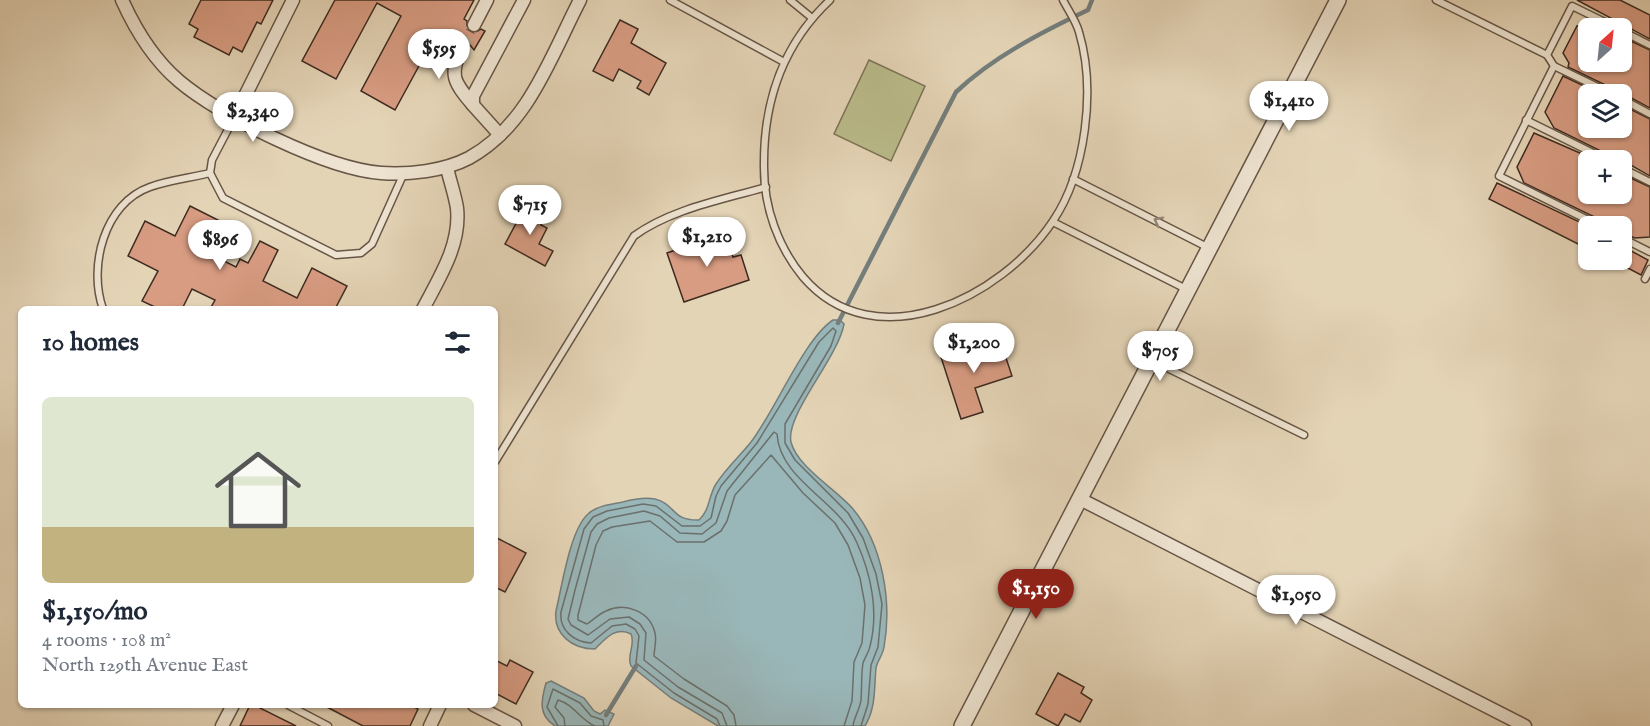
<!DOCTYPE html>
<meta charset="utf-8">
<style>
body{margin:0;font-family:"IM FELL English",serif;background:#f2f2f3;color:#1f2937;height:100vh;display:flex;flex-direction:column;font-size:22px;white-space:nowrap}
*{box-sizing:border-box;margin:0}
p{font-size:20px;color:#747a83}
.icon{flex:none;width:33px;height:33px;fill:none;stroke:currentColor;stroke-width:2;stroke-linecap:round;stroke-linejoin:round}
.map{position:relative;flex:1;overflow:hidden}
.details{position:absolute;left:18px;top:306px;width:480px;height:402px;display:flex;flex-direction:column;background:#fff;border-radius:9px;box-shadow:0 2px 4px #0004}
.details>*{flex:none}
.needle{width:39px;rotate:27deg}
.buttons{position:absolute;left:1578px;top:18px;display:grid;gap:12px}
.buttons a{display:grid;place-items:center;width:54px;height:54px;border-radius:9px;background:#fff;box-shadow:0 2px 4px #0004;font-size:30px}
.price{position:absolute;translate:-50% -51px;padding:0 14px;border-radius:21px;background:#fff;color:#222;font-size:20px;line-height:39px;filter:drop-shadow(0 2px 3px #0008)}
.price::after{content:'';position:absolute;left:50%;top:36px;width:18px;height:14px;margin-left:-9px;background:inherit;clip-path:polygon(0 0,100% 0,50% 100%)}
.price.on{background:#8f2418;color:#fff}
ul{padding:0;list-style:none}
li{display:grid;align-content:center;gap:12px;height:318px;padding:0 24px}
li span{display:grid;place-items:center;height:186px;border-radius:9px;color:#555}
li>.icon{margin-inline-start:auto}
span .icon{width:108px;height:108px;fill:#fffc;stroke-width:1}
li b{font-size:26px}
h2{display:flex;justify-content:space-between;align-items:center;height:72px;padding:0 24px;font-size:26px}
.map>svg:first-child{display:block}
</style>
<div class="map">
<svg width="1650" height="726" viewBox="0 0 1650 726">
<rect width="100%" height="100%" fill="#e4d4b6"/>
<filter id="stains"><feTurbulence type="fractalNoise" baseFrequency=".00333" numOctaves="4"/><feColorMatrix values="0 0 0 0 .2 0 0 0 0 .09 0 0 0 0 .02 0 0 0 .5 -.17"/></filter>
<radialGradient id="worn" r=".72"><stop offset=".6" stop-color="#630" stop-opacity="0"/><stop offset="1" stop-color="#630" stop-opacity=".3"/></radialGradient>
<path fill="#babb8a" stroke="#7c7356" stroke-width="1.5" d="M869,60L925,86L891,161L834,134Z"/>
<g fill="#99b6b8" stroke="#747e7c" stroke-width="1.5">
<path d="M833,320H840L844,324C838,358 785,415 791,442C797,467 837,490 853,509C883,545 892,602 884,647C883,655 877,661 876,668C874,689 876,708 865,726H718L671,698L631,666C626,656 636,645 631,634C616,626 606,638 595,649C572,649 553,634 556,611C562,586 570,530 588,514C596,506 611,504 623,502C634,499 644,497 655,499C676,504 671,521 699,520C710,510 708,497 716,484C726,468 740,456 751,442C775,411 804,339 833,320Z"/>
<path d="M551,681L584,698L594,711L600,714L605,710L614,714L608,726H555C538,715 541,701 546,683Z"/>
</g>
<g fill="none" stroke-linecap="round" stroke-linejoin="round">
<g stroke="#6b706c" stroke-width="1.5">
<path d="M558,726L547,707L553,689L580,703L591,716L603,720L604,726"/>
<path d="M565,726L564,718L555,707L558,700C575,705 580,720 595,726"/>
<path d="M720,726L717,719L674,693L636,663L639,636L635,629L626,624L612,626L591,643C574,642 559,630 561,612L584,529L593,517L607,511L643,504L656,506L682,526H700L711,518L716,496L721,486L757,443L819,342L833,328L836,331L831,346L785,424V443L795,460L848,513L863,538L876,574L882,604L878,647L871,665L868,704L861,726"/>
<path d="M727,726L722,713L678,687L644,660L646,633L640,624L629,617L610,619L588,635L571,625L568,619L575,590L591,532L597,524L609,518L644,511L660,516L680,533L702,534L716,523L727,491L774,432L777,434C780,481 840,501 857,543C871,574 879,612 870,646C869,652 865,657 863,663C861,675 862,688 861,700C860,709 854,717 853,726"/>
<path d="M736,726L734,715L727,706L684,679L654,656C654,649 657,641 655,633C650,611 625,602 606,611C599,614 593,620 587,624L578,620V615L596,545L603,531L612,527L650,521L677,542H704L721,531L727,521L735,495L771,455L803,493L835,523L848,545L860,578L865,605L862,643L854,662L852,701L844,726"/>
</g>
<g stroke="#747e7c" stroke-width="4.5">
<path d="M838,323L956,92C993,57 1042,32 1088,10L1092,0"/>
<path d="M606,715L636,666"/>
</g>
</g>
<g fill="#d89c82" stroke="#3d2b21" stroke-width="1.5">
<path d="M201,0H273L261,24L257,22L242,52L233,47L229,55L194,37L198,29L189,24Z"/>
<path d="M335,0H474L464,19L467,21V29L474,33L481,29L485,31L474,50L466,40L457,41L438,31L395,110L361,91L401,16L377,3L336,79L302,61Z"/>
<path d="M1577,0H1620L1650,15V39Z"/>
<path d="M620,20L638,29L631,43L666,63L649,95L637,88L641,81L619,69L613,81L593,71Z"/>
<path d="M1588,24V62H1622V37L1650,50V108L1624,94H1617L1614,89L1568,67L1569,63L1563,53L1577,26Z"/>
<path d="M1563,76L1601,94H1588V128H1622V105L1650,119V176L1622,160H1612L1609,155L1554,128L1545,112Z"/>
<path d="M1534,133L1596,160H1588V194H1622V174L1650,187V237L1635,238L1622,233V226H1613L1524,183L1517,167Z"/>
<path d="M1497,183L1588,226V249L1489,199Z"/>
<path d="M526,205L546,215L541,225L547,228L539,244L553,251L545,266L505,244Z"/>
<path d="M190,206L226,224L210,254L236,267L240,259L248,263L260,241L278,250L263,281L297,298L312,268L347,286L335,309H210L215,300L192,289L182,309H159L142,301L158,271L128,256L145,221L175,236Z"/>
<path d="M725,233L733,257L741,255L749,280L684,302L667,253Z"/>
<path d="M1622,246L1648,260L1641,275L1622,265Z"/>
<path d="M989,342L990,346L1001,343L1012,376L975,388L983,412L961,419L940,354L963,346L964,350Z"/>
<path d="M495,537L526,553L505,592L495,587Z"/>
<path d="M495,660L507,666L510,660L533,672L516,704L495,693Z"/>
<path d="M1058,673L1084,687L1081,693L1092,700L1080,722L1065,714L1058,726L1036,714Z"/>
<path d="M250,705H254L296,726H240Z"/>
<path d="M323,705H410L418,709L410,726H363Z"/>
</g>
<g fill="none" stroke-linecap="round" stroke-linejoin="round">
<path stroke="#c3b298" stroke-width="12" stroke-dasharray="12 6" stroke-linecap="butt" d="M462,47L474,25"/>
<g stroke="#675546" stroke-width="9">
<g id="service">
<path d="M670,0L784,62"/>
<path d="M790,0L812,18"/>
<path d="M830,0C782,45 763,103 764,168C764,207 778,247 803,277C875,361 1002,298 1053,221C1086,172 1096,89 1079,32C1076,21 1068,10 1063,0"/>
<path d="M1436,0L1547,55"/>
<path d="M1622,31L1650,45"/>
<path d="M1554,66L1612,94"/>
<path d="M1622,99L1650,114"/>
<path d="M1526,120L1607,160"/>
<path d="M1622,168L1650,182"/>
<path d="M210,173L223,198L336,255L361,253L372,244L404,173"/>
<path d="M1073,179L1209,248"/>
<path d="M1053,222L1186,289"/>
<path d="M1600,226L1499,176L1554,66L1547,55L1572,6L1617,28"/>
<path d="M1622,238L1650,252"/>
<path d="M1645,279L1650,269"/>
<path d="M103,309C88,267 104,203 150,187C169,180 190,178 210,173L212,160L234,118"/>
<path d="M1153,361L1304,435"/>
<path d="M495,462L634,236C671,209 722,200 766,187"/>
<path d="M288,705L328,726"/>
</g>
</g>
<g stroke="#675546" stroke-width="15">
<g id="minor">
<path d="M122,0C136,31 153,59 179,81C220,116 327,169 381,173C409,175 444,171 469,158C528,126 551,56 580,0"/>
<path d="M474,25L487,0"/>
<path d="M462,47C449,75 453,81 473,105"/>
<path d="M234,118L293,0"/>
<path d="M500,135L473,105V96L524,0"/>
<path d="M423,309C439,278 461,245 457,208C455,195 450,181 447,168"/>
<path d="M1080,499L1525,726"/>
<path d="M474,705L515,726"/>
<path d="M222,726L233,705"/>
<path d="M430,726L440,705"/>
</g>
</g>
<g stroke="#675546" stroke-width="18">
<path id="tertiary" d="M962,726L1338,0"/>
</g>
<use href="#service" stroke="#ede3d0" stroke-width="6"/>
<use href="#minor" stroke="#ede3d0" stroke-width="12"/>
<use href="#tertiary" stroke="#ede3d0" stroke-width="15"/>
</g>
<defs><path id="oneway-chevron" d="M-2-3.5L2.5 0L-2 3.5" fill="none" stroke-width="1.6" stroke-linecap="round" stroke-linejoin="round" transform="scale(1.5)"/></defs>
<use stroke="#958778" href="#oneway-chevron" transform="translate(1158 221) rotate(-153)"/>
<rect width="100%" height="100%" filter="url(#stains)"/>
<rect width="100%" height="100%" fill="url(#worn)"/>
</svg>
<div class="buttons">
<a><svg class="needle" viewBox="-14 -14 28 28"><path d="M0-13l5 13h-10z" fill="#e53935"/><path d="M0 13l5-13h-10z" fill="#747a83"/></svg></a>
<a><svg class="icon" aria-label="layers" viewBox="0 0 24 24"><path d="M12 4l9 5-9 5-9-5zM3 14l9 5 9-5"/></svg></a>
<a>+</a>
<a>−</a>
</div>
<b class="price" style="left:439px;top:80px">$595</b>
<b class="price" style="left:1289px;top:132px">$1,410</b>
<b class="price" style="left:253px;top:143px">$2,340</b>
<b class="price" style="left:530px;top:236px">$715</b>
<b class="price" style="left:707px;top:268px">$1,210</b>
<b class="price" style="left:220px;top:271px">$896</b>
<b class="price" style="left:974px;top:374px">$1,200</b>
<b class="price" style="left:1160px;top:382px">$705</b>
<b class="price on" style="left:1036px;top:620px">$1,150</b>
<b class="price" style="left:1296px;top:626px">$1,050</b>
<section class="details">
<h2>10 homes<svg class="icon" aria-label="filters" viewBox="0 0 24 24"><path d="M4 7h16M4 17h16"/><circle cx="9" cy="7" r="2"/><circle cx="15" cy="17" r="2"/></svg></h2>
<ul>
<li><span style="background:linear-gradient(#dfe7d0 70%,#c2b280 0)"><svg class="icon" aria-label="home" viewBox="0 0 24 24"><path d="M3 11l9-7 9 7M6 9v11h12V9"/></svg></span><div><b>$1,150/mo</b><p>4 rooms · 108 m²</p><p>North 129th Avenue East</p></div></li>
</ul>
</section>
</div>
